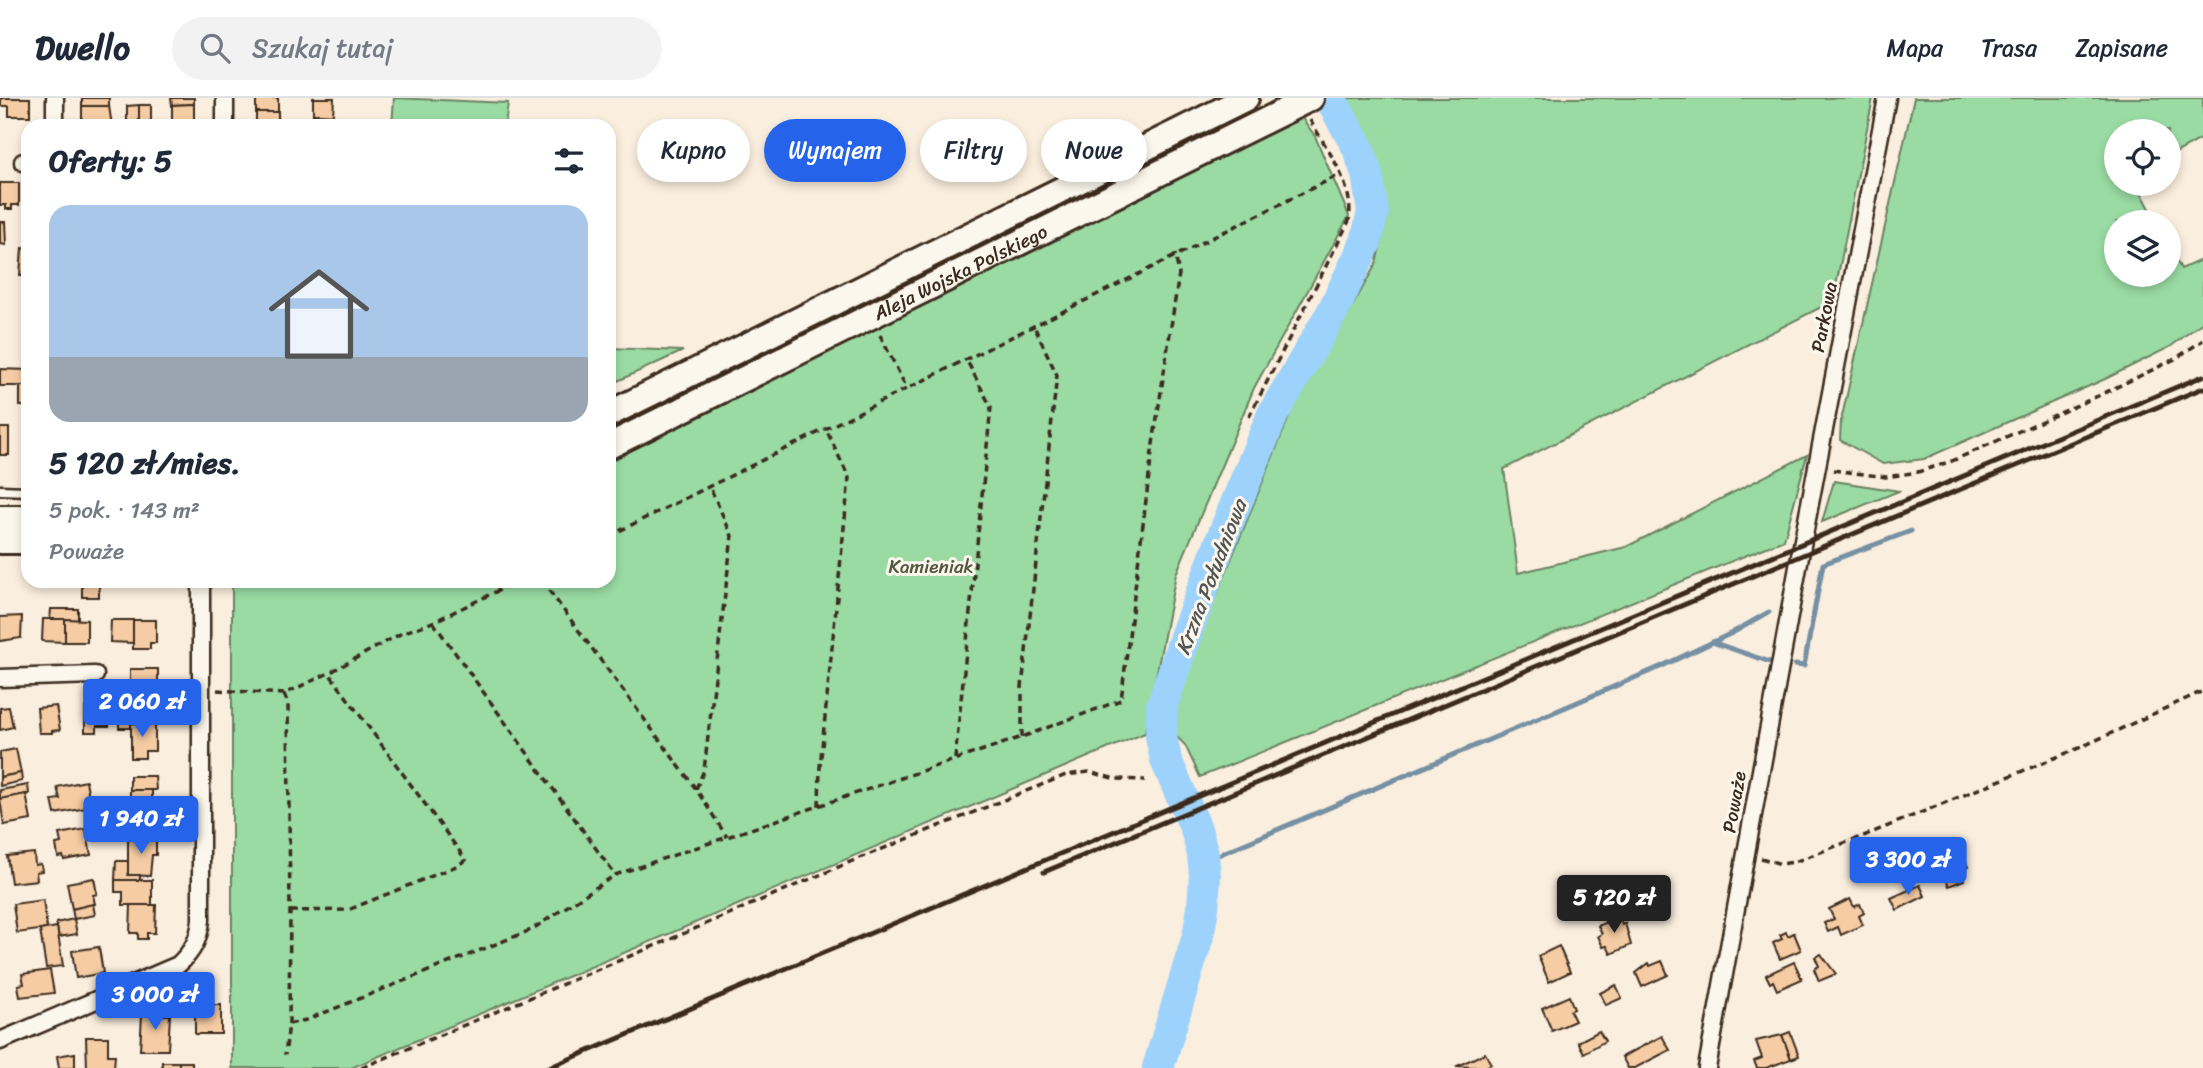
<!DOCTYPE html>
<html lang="pl">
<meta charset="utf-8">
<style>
body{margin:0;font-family:Sriracha,sans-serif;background:#f2f2f3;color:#1f2937;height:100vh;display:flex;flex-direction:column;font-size:26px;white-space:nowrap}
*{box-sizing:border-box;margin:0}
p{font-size:23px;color:#747a83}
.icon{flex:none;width:38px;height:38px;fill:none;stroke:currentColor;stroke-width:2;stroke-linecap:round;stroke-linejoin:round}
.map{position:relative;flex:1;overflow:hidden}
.panel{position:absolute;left:21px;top:21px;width:595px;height:469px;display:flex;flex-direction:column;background:#fff;border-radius:21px;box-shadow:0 4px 10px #0003}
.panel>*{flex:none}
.banner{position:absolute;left:637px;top:21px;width:665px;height:63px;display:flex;gap:14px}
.controls{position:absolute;left:2104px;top:21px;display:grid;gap:14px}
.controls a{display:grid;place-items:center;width:77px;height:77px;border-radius:50%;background:#fff;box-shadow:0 4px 10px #0003;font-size:35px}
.price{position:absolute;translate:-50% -60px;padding:0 16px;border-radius:7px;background:#2563eb;color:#fff;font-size:23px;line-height:46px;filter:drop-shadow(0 2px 4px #0008)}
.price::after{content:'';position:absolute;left:50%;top:42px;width:21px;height:16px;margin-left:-10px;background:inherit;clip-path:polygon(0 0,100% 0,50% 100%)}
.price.on{background:#222;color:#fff}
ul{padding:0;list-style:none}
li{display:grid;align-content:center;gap:14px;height:371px;padding:0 28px}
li+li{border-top:2px solid #e0e1e3}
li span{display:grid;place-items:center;height:217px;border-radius:21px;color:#555}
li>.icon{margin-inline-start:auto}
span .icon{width:126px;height:126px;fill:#fffc;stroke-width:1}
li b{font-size:30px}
h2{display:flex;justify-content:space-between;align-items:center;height:84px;padding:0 28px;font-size:30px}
.chip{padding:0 24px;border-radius:32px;background:#fff;box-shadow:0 4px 10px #0003;font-size:24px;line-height:63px}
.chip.on{background:#2563eb;color:#fff}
header{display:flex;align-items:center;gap:42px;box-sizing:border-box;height:98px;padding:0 35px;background:#fff;border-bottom:2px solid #e0e1e3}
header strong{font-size:33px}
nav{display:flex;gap:38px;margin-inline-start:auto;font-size:24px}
.search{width:490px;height:63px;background:#f2f2f3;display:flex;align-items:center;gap:18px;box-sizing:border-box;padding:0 24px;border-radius:38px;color:#747a83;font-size:26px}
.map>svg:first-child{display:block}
</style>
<header>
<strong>Dwello</strong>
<div class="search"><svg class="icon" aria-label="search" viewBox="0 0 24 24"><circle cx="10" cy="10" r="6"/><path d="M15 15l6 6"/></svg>Szukaj tutaj</div>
<nav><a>Mapa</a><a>Trasa</a><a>Zapisane</a></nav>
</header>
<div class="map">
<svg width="2203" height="970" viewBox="0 0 2203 970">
<rect width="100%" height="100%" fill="#faeede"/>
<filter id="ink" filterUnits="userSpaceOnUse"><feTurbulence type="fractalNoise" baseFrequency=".0143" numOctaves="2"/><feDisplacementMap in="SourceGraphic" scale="14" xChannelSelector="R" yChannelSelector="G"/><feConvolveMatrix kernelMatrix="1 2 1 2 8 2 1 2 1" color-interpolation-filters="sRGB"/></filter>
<g filter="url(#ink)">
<g fill="#9adba4" stroke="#6a8261" stroke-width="2">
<path d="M394,0L508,5L505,28H392Z"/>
<path d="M1349,0H1873L1833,203L1504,371L1518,475L1626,449L1807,357L1784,442L1200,679L1185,647L1170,632L1183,580L1299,294L1340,230L1376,166L1387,119L1382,78L1344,3Z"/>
<path d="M1914,0H2203V40L2168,59V33H2116V86H2137L2157,124H2116V177H2168V147L2181,171L2203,161V224L2170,249L2105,281L1924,361L1883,366L1840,342L1841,323Z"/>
<path d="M1302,20L1315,38L1349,118L1254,290L1176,476L1145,635L351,970H232V483H609V362Z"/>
<path d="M609,250L683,253L609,287Z"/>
<path d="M1834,383L1899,393L1822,424Z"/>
</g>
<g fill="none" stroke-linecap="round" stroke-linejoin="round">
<g stroke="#758fa3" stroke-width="5">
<path d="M1712,544L1770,564"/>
<path d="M1795,567L1804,568L1823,466L1911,433"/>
<path d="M1204,763L1660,569L1732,535L1769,514"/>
</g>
<path stroke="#9cd2fb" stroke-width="32" d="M1158,970L1198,838L1203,810L1205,777L1203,756L1196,731L1166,662L1161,638L1162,608L1186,536L1224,435L1273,316L1334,211L1366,144L1373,114L1367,76L1358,50L1335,9"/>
</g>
<g fill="#f5cca4" stroke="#3b2a1e" stroke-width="2">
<path d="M1,0H30V18H9V8H1Z"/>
<rect x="82" y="0" width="27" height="8"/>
<path d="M171,0H194V6L172,7Z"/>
<rect x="256" y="0" width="22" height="14"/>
<path d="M313,0H334L333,17L313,16Z"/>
<path d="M194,6V28H172V7Z"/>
<rect x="139" y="7" width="12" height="21"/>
<path d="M139,7V28H127V8Z"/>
<path d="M82,8H109L112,28H82Z"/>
<rect x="256" y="14" width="22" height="14"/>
<path d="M313,16L333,17L332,28H312Z"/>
<path d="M0,85H19V107H12V111H6V107H0Z"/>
<path d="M0,124H5L6,147L0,146Z"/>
<path d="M22,150L28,151V178H20Z"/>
<path d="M0,271L28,272V288H0Z"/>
<rect x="20" y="288" width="8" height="20"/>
<rect x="0" y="330" width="9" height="27"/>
<rect x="82" y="483" width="17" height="16"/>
<path d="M51,511H78V522L50,521Z"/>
<path d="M22,518L21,540L0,543V519Z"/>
<path d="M43,521H65V544L42,543Z"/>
<path d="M65,521L87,522V544H65Z"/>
<path d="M111,522H133V545L110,544Z"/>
<path d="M133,522H156V545H150V551H133Z"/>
<rect x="130" y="571" width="28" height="15"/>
<rect x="130" y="586" width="28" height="16"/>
<path d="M56,608L60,632L52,633V635H39L37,610Z"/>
<path d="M9,609L13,629L0,632V610Z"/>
<path d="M109,609V628H97V634H85V610Z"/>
<path d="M135,612V625H131V630H119V613Z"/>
<path d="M131,625L155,626V653H145V660H131Z"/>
<path d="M16,651L21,675L0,679V654Z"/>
<path d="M21,675L22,683L0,688V679Z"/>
<path d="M130,678H155L156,692H130Z"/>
<path d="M86,683L91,709L55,716L52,702L60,701L57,689Z"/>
<path d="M28,687L29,696L0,701V692Z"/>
<path d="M130,692H152V702H156L155,718H130Z"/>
<path d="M26,696L31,722L4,727L0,701Z"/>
<path d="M86,731L91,757L64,762L63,758L58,759L56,746L61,745L59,736Z"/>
<path d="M128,740L156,741V757H152L150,778L128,777Z"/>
<path d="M1956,743L1968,769L1960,773L1964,782L1949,788L1935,753Z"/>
<path d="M34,755L35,767L41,766L42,773L36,774L37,782L11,785L7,758Z"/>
<path d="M116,763H128V777H140V782H115Z"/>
<path d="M94,780L97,796L93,797L95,806L72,811L67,785Z"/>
<path d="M115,782H152V807H123V794H115Z"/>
<path d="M1920,787L1925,798L1897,812L1891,800Z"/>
<path d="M1850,801L1854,809L1860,806L1864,815L1859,818L1863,827L1841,837L1838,829L1828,834L1824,825L1834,821L1829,811Z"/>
<path d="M43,802L47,831L17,835L13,806Z"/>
<path d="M93,806L95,817L74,821L72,811Z"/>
<path d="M131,807H156L155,835H147V841H138V835H130Z"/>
<path d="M1619,818L1622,827L1625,825L1631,847L1611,856L1607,848L1603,849L1598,838L1602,836L1598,828Z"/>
<path d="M74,821L77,836L59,839L56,825Z"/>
<path d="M57,829L63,868L46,870L40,832Z"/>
<path d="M1786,834L1788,838L1794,835L1801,852L1780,861L1773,845L1782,841L1780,837Z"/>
<path d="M1559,848L1570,874L1549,884L1538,858Z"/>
<path d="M99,849L103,875L76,880L72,853Z"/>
<path d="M1821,856L1836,876L1819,883L1814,871L1819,868L1815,859Z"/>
<path d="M1662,863L1668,877L1642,889L1636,875L1649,865L1650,868Z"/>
<path d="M1794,864L1802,881L1777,892L1773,883L1770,885L1766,877Z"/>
<path d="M50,872L54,895L20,899L18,887L24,886L22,876Z"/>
<path d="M1616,887L1622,900L1606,907L1600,895Z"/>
<path d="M1569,898L1574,911L1570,913L1575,923L1552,933L1542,910Z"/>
<rect x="195" y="907" width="26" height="29"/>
<path d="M142,917H170L168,952H140Z"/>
<path d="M1599,933L1605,943L1584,955L1578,944Z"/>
<path d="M1790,934L1799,958L1791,961L1782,937Z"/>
<path d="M1782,937L1791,961L1766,970H1757L1754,963L1762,960L1756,943Z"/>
<path d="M1662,938L1670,952L1635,970H1628L1622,959Z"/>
<path d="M86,939H108V957H115L114,970H87Z"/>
<path d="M75,955V970H59L57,958Z"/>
<path d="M1485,955L1491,966L1484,970L1457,968Z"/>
<rect x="162" y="964" width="17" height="6"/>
<rect x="179" y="964" width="13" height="6"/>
</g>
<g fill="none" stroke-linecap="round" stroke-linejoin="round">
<g stroke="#3b2a1e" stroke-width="13">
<path id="lane" d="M0,392L28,393"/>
</g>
<g stroke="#3b2a1e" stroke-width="21">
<g id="street">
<path d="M55,0V28"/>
<path d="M225,0V28"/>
<path d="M23,64H28"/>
<path d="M0,580L95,577"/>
<path d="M0,943L178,867C193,853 199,841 201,822V483"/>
<path d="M1707,970L1800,458L1887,0"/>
</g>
</g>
<g stroke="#3b2a1e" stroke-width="30">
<g id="primary">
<path d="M609,316L1246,0"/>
<path id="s1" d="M609,348L1311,0"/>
<path d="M0,420H28"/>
<path d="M0,443H28"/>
</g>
</g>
<g stroke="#3b2a1e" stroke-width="3.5" stroke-dasharray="7 5" stroke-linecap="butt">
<path d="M880,237L907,291"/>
<path d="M1249,319L1349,123C1355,87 1327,52 1310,22"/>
<path d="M1833,372L1886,379L1918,374L1952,363L2098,298L2175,261L2203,242"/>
<path d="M609,438L1341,76"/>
<path d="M542,483L696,691L727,739"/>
<path d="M433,524L615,777"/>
<path d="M217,592L284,596L329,575L402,535L433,524L518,483"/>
<path d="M284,596L288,606L290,813L289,926L285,957"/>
<path d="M1022,639V589L1057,277L1034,228"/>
<path d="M955,661L991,309L967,263"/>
<path d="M696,691L704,672L732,438L709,387"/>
<path d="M819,708L820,669L849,380L826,331"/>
<path d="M1761,760L1781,766L1794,764L1866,737L2079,650L2203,593"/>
<path d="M290,813L348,812L454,769L466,762L329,575"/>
<path d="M289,926L306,922L531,832L615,777L1022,639L1121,602L1153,346L1179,176L1175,156"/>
<path d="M361,970L671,841L850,764L1066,677L1089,674L1116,681L1145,682"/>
</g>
<use href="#lane" stroke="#fbf7ec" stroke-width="8"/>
<use href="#street" stroke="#fbf7ec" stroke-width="16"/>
<use href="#primary" stroke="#fbf7ec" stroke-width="24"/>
<g stroke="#3b2a1e" stroke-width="5">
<path d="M1044,774L2203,290"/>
<path d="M548,970L2203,278"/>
</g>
</g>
</g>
<g text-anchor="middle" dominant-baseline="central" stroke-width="6" stroke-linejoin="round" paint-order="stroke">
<g font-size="19" fill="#3b2a1e" stroke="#fbf7ec">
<text stroke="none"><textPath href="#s1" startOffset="392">Aleja Wojska Polskiego</textPath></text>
<text transform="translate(1824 219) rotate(-79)">Parkowa</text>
<text transform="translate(1734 704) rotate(-80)">Poważe</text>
</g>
<g font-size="19" fill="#535640" stroke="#fbf7ec">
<text x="931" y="468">Kamieniak</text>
</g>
<g font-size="21" font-style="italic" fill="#535455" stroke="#fbf7ec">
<text transform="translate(1211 479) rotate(-69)">Krzna Południowa</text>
</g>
</g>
</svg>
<div class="controls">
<a><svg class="icon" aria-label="locate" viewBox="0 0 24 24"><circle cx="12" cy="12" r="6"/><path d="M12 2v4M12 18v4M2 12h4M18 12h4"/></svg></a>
<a><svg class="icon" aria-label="layers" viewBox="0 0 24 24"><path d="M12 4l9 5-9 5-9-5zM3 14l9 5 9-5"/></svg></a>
</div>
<b class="price" style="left:142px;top:641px">2 060 zł</b>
<b class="price" style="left:141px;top:758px">1 940 zł</b>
<b class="price" style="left:1908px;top:799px">3 300 zł</b>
<b class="price on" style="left:1614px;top:837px">5 120 zł</b>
<b class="price" style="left:155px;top:934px">3 000 zł</b>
<div class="banner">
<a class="chip">Kupno</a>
<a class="chip on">Wynajem</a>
<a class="chip">Filtry</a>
<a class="chip">Nowe</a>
</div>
<section class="panel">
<h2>Oferty: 5<svg class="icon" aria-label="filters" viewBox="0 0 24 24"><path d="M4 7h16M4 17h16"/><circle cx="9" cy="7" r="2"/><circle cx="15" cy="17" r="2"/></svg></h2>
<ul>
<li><span style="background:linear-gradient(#a9c7e8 70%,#9aa5b1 0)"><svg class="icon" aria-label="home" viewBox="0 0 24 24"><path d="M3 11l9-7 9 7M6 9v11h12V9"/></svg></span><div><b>5 120 zł/mies.</b><p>5 pok. · 143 m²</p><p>Poważe</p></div></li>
</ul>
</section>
</div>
